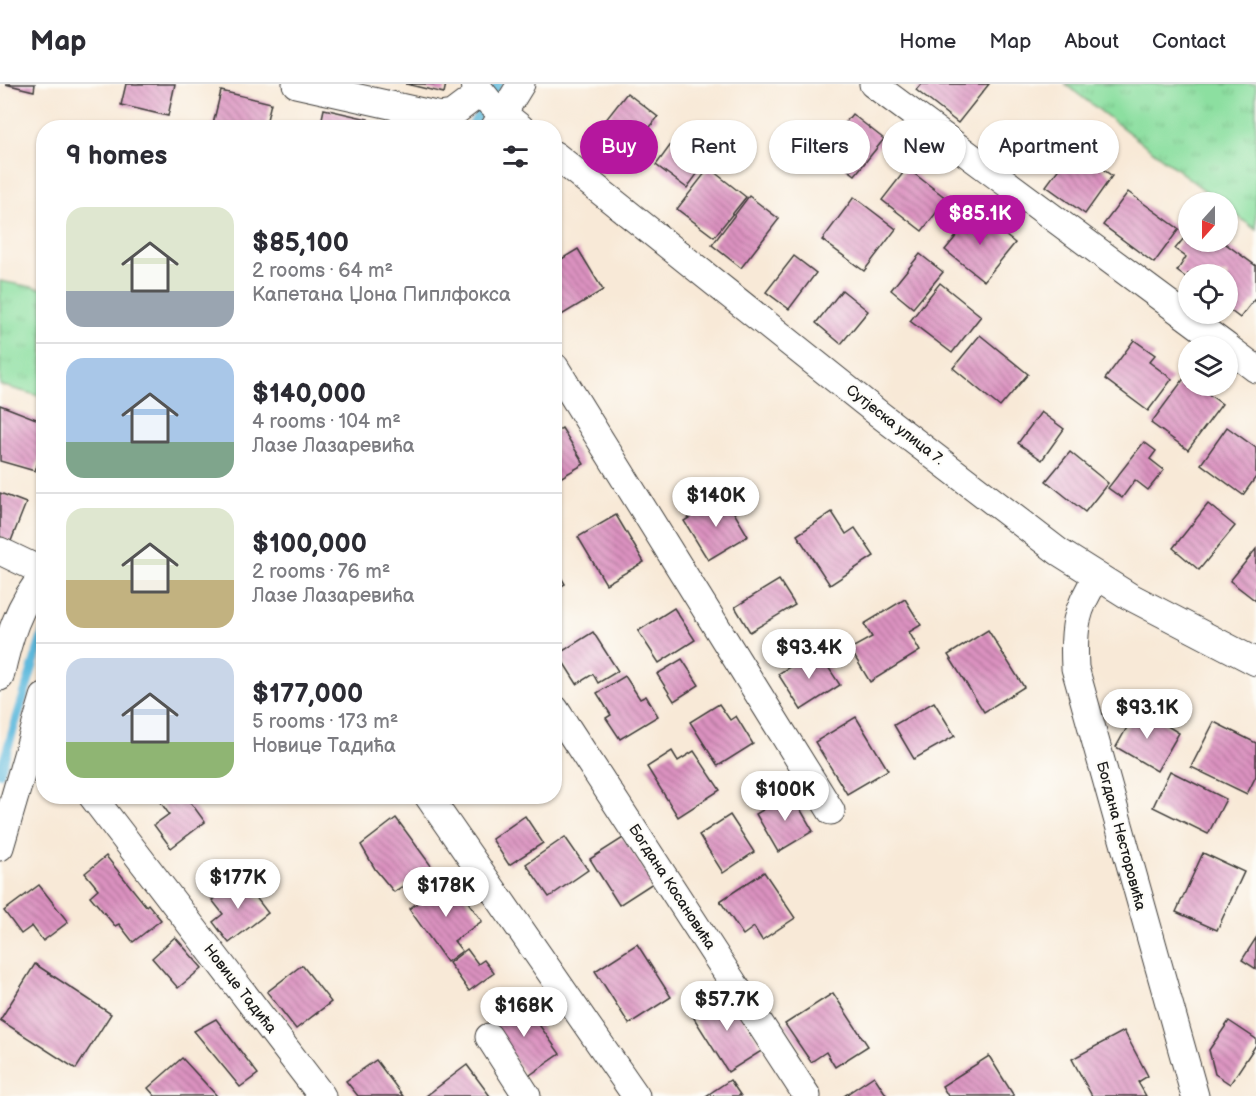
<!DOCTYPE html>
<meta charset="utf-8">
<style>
body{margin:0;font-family:"Balsamiq Sans",sans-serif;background:#f7f7f7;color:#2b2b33;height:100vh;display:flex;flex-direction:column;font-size:22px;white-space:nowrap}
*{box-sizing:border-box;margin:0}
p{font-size:20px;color:#7c7c81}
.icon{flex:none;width:33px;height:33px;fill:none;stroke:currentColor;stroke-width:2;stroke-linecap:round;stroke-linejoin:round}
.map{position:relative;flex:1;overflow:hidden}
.drawer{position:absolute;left:36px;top:36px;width:526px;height:684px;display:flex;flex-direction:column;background:#fff;border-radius:24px;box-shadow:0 2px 4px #0004}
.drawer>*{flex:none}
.banner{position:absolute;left:580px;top:36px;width:570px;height:54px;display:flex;gap:12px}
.needle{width:39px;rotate:201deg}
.buttons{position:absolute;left:1178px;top:108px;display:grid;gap:12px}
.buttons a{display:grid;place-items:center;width:60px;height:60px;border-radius:50%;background:#fff;box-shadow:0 2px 4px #0004;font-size:30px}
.price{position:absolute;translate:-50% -51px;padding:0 14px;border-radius:21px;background:#fff;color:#222;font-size:20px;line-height:39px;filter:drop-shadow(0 2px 3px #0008)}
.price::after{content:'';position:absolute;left:50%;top:36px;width:18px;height:14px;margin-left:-9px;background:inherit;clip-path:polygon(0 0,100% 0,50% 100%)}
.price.on{background:#b5179e;color:#fff}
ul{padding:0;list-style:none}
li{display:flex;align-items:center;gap:18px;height:150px;padding:0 30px}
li+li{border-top:2px solid #e1e1e2}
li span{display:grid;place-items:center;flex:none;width:168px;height:120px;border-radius:18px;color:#555}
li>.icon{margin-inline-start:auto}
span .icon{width:72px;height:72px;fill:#fffc;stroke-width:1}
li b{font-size:26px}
h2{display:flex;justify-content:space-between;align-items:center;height:72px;padding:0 30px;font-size:26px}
.pill{padding:0 21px;border-radius:27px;background:#fff;box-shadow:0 2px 4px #0004;font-size:21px;line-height:54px}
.pill.on{background:#b5179e;color:#fff}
header{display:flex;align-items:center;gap:36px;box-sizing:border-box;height:84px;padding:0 30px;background:#fff;border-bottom:2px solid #e1e1e2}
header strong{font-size:28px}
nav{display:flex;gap:33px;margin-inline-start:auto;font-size:21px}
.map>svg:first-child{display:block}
</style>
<header>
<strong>Map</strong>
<nav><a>Home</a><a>Map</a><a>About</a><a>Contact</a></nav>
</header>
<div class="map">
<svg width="1256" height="1012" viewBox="0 0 1256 1012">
<defs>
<pattern id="grass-tufts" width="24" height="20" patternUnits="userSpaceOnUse" patternTransform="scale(1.5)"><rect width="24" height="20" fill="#8cdfa0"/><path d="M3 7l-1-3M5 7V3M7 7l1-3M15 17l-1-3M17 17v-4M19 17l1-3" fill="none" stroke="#78bf89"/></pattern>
<pattern id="building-back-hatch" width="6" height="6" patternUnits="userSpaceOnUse" patternTransform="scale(1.5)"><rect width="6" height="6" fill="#db92c0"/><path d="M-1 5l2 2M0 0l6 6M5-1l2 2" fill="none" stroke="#b1769b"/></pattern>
</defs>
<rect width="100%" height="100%" fill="#fdfcf7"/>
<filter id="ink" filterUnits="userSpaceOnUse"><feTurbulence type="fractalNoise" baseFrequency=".0167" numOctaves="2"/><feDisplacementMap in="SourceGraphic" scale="12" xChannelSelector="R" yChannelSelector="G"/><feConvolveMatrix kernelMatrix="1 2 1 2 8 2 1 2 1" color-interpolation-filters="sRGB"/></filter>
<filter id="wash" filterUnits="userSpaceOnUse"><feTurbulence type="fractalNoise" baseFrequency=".008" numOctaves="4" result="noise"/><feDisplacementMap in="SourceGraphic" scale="24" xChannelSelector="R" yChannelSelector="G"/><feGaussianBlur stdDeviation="1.35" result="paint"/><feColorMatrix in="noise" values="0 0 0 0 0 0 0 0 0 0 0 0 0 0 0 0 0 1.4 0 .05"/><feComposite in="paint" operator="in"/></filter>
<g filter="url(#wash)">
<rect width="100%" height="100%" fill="#f8e9d7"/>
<g fill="url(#grass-tufts)" stroke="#547e5e" stroke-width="1.5">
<path d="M1065,0H1256V146L1227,124V118H1220Z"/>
<path d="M0,197L43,205V313L0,301Z"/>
</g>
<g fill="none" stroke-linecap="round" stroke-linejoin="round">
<g stroke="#5fbadd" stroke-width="9">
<path d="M470,44L499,0"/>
<path d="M0,689L44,546"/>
</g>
</g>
<g id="blocks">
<g fill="url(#building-back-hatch)">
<path d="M5,0H35L34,7Z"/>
<path d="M126,0H175L168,32L121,21Z"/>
<path d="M406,0H446L444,9Z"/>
<path d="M921,0H989L958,39L916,6Z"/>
<path d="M221,7L271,19L265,44H212Z"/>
<path d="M627,9L658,33L632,66L601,42Z"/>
<path d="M324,25L368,35L366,44H320Z"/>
<path d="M852,30L884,55L855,91L823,67Z"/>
<path d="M683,44L714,67L687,104L656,81Z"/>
<path d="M1074,64L1112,92L1085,130L1046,102Z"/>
<path d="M709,84L746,113L714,153L677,125Z"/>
<path d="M907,84L947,115L922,147L882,116Z"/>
<path d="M1128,108L1179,145L1154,179L1103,141Z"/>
<path d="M749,112L779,135L741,184L712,161Z"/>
<path d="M854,113L896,145L864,187L822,156Z"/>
<path d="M976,128L1015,159L984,197L945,166Z"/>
<path d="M1188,149V158H1223L1256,182V218L1254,216L1240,234L1227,224V190H1188V195L1177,187L1186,173L1175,165Z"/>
<path d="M578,165L603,206L555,235V179Z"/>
<path d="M920,170L943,188L913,224L891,206Z"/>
<path d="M794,172L816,189L789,225L766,208Z"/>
<path d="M940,199L981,232L952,269L910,237Z"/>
<path d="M842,206L868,227L841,260L816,239Z"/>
<path d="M980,251L1028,290L1000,323L953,284Z"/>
<path d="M1134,256L1155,271L1149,278L1172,295L1148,327L1105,295Z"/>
<path d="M1185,293L1188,302H1197L1222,320L1188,366L1151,339Z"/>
<path d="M0,321L44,338V362L35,387L0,377Z"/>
<path d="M1041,328L1064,345L1042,376L1018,359Z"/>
<path d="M1227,343L1256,364V393L1243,411L1201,380Z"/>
<path d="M562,344L584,380L555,397V348Z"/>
<path d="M1144,358L1156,367L1150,375L1164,386L1148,406L1135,396L1122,414L1108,404Z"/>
<path d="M1070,368L1108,399L1085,428L1046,397Z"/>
<path d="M0,409L26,419L11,457L0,453Z"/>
<path d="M724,412L748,452L708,476L684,437Z"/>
<path d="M1208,420L1235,442L1199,486L1173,464Z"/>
<path d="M832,428L846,450L855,444L874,472L830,501L797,451Z"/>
<path d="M616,431L644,478L606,500L578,453Z"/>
<path d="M1256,465V517L1230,497Z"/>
<path d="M555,483L565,500L555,506Z"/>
<path d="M779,496L795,521L750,548L735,523Z"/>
<path d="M905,515L921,541L909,548L920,567L870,598L850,565L872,553L864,540Z"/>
<path d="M674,524L695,556L659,579L638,547Z"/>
<path d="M988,546L1024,603L984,628L948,571Z"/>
<path d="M593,548L618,587L598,599L593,590L577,600L558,570Z"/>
<path d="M817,566L840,601L801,626L778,590Z"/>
<path d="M682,575L699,601L674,617L657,590Z"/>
<path d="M625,592L640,615L646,612L658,632L620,655L606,634L611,631L597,609Z"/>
<path d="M934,618L955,652L914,675L894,641Z"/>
<path d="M719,620L730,636L736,632L753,660L718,682L690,638Z"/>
<path d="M1138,624L1179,649L1157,687L1116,663Z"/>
<path d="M856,633L888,686L847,710L815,658Z"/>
<path d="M1214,638L1256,659V692L1247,710L1191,683Z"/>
<path d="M672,667L678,677L694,667L720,706L678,733L647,683Z"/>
<path d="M1170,687L1226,715L1208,750L1153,723Z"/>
<path d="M791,709L813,747L778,768L756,730Z"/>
<path d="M156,712H186L205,738L171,764L154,741L169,730Z"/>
<path d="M730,731L754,768L723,789L699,751Z"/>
<path d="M525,732L543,759L509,781L492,755Z"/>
<path d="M396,734L432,783L394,808L375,785L361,761Z"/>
<path d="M565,753L588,786L549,813L526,780Z"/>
<path d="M623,754L653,799L619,821L590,775Z"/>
<path d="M1203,769L1244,788L1217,846L1176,828Z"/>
<path d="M106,772L146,822L148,820L161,836L133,858L119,840L115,842L90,812L98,805L85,789Z"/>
<path d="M764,788L795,834L762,856L754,843L743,851L720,817Z"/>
<path d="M241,794L268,829L229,859L213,838L223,830L212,816Z"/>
<path d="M451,795L482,837L454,857L462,867L447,878L409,825Z"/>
<path d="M39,801L68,838L43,857L32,842L21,850L4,827Z"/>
<path d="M175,853L202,884L178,904L152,874Z"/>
<path d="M1256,854V885L1242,876Z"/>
<path d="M637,860L671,913L629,940L595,887Z"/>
<path d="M467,865L478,880L484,876L494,889L469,907L449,879Z"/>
<path d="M35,880L111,930L76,985L0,936Z"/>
<path d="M302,881L331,918L296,945L267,908Z"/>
<path d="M727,908L763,966L728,988L692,931Z"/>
<path d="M833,909L868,962L835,983L826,968L811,978L785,940Z"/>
<path d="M520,914L560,970L527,993L488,937Z"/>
<path d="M216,935L258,990L240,1003L194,947Z"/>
<path d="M1229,937L1256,955V961L1230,1000L1215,990L1209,966Z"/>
<path d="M1124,947L1148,992L1138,998L1146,1012H1092L1072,975Z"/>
<path d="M989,972L1014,1012H948L942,1002Z"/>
<path d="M182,974L217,1012H155L148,1004Z"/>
<path d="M376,976L403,1012H358L346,997Z"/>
<path d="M467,981L490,1012H426Z"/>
<path d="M874,992L887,1012H844Z"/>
<path d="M730,996L741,1012H706Z"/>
</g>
</g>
</g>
<g filter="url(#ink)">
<use href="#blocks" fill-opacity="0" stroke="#3d3b38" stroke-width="1.5"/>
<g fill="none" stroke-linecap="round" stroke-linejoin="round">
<g stroke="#3d3b38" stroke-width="29">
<g id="street">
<path d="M296,0L440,32L452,30L480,9"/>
<path d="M475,0L491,20L521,44"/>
<path d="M873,0L1226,262"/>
<path d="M494,44L521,0"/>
<path d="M555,71L879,330L1059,468L1129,512L1256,578"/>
<path d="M1227,263L1256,285"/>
<path d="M555,283L831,727"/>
<path d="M0,467L44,488"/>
<path d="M1097,493C1075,526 1073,545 1075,584L1195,1012"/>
<path d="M0,593C8,556 18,520 44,491"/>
<path d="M555,625L807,1012"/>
<path d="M92,712L322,1012"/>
<path d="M428,712L636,1012"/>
<path d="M0,763L44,613"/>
<path d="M489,953L527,1012"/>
</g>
</g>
<use href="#street" stroke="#fff" stroke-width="27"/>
</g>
</g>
<g text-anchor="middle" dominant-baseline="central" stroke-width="4.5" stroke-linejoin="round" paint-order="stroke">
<g font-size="15" fill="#1c1c1c" stroke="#fdfcf7">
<text transform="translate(895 341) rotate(38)">Сутјеска улица 7.</text>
<text transform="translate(1121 752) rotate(75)">Богдана Несторовића</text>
<text transform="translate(672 803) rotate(57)">Богдана Косановића</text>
<text transform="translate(240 905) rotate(52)">Новице Тадића</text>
</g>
</g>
</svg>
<div class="buttons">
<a><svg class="needle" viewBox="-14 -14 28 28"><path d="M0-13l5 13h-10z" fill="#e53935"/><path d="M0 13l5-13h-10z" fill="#7c7c81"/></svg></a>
<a><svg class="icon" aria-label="locate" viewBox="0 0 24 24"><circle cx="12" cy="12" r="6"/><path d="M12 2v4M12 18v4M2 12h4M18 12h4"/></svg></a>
<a><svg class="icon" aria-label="layers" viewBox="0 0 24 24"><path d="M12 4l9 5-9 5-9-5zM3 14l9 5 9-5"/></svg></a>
</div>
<b class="price on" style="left:980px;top:162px">$85.1K</b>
<b class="price" style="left:716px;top:444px">$140K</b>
<b class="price" style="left:809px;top:596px">$93.4K</b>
<b class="price" style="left:1147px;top:656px">$93.1K</b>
<b class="price" style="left:785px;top:738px">$100K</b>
<b class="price" style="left:238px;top:826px">$177K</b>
<b class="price" style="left:446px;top:834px">$178K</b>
<b class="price" style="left:727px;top:948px">$57.7K</b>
<b class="price" style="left:524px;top:954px">$168K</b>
<div class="banner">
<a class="pill on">Buy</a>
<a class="pill">Rent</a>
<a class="pill">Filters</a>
<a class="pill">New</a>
<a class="pill">Apartment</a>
</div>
<section class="drawer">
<h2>9 homes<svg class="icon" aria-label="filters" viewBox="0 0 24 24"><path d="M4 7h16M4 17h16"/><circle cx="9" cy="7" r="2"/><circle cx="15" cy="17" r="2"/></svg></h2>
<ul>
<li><span style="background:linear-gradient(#dfe7d0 70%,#9aa5b1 0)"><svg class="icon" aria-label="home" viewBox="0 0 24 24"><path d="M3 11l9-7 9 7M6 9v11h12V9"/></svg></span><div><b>$85,100</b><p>2 rooms · 64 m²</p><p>Капетана Џона Пиплфокса</p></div></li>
<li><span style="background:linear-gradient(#a9c7e8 70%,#7fa58c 0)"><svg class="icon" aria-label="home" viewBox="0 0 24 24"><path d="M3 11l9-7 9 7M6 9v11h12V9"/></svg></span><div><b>$140,000</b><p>4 rooms · 104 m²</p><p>Лазе Лазаревића</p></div></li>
<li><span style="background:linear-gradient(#dfe7d0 60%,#c2b280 0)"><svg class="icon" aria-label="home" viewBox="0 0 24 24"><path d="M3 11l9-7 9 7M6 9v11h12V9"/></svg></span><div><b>$100,000</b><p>2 rooms · 76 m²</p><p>Лазе Лазаревића</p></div></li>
<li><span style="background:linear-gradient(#c9d6e8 70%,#8fb573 0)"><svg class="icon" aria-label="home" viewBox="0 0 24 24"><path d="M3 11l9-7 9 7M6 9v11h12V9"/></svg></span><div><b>$177,000</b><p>5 rooms · 173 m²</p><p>Новице Тадића</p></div></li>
</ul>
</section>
</div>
